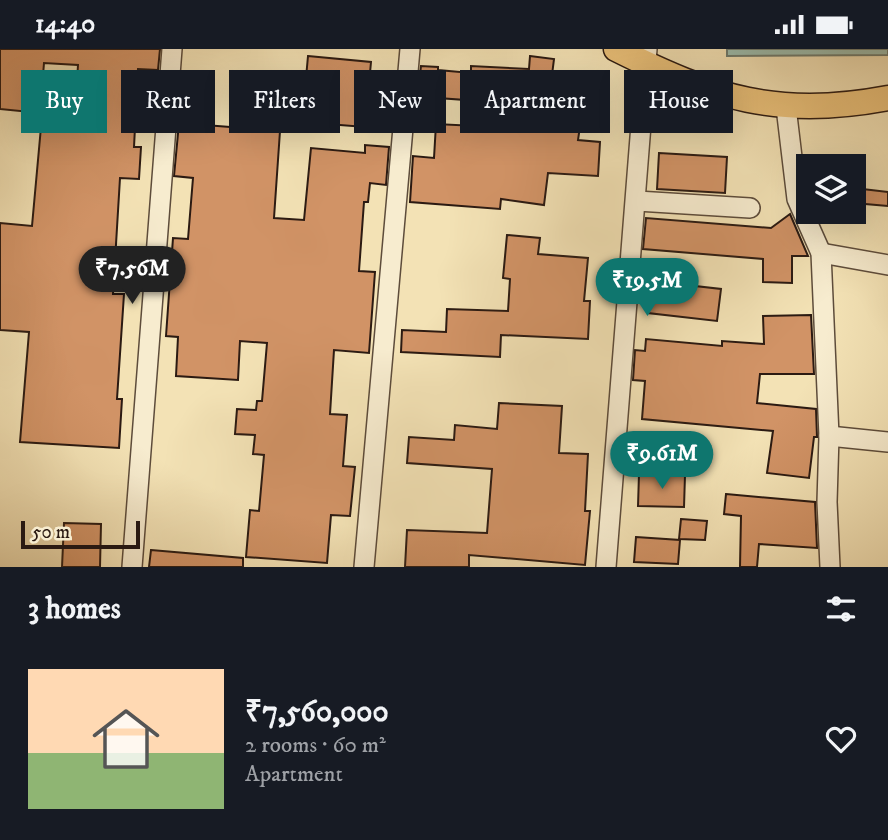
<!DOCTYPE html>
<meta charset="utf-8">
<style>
body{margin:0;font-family:"IM FELL DW Pica",serif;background:#20242c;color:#f1f3f6;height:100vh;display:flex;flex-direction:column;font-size:26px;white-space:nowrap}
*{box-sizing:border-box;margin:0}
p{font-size:23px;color:#9ea1a6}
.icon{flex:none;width:38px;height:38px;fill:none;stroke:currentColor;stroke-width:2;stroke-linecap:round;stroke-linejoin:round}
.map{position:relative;height:518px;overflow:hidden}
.drawer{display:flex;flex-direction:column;background:#171b24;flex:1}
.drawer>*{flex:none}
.guide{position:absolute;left:21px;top:21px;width:847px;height:63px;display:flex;gap:14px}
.tools{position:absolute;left:796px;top:105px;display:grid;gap:14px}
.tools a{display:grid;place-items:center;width:70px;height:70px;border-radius:0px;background:#171b24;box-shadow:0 7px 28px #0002;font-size:35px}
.scale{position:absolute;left:21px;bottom:18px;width:119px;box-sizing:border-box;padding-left:7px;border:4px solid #2b1a12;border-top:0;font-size:19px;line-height:24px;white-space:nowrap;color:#2b1a12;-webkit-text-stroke:5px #f7eccf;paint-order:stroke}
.price{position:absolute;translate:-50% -60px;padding:0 16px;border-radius:24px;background:#0f766e;color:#fff;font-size:23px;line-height:46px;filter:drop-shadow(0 2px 4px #0008)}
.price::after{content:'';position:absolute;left:50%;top:42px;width:21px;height:16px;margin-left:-10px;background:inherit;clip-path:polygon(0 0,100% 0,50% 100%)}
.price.current{background:#222;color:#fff}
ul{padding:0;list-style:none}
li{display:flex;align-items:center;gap:21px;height:175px;padding:0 28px}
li+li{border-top:2px solid #363941}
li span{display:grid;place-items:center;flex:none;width:196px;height:140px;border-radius:0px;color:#555}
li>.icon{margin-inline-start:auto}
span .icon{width:84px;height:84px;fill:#fffc;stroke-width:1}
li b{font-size:30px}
h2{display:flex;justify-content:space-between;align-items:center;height:84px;padding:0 28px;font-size:30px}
.chip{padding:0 24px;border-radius:0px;background:#171b24;box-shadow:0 7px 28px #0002;font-size:24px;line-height:63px}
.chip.current{background:#0f766e;color:#fff}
.status{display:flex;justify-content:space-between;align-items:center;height:49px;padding:0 35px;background:#171b24;direction:ltr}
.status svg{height:19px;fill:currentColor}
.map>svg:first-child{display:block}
</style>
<div class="status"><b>14:40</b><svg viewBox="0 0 49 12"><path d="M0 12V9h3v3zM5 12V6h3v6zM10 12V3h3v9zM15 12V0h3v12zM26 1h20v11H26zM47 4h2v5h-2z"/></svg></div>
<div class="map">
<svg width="888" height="518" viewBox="0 0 888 518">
<rect width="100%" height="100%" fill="#f3e2b5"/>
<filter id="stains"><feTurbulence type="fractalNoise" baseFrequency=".00286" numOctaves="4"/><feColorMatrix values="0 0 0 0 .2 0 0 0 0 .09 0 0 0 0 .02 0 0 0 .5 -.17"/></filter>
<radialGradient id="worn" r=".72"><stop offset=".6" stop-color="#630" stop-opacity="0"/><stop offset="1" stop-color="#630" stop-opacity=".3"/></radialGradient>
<path fill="#9bbdaf" stroke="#6e7c70" stroke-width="2" d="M727,0H888V6L727,7Z"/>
<g fill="#d19366" stroke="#2b1a12" stroke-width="2">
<path d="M0,0H160L158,21L138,20L134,98H141L139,130L120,129L113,245H124L117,350H122L119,399L20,393L29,283L0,281V174L32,177L41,78L74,79L78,16L44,14L40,64L0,60Z"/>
<path d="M308,7L371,13L365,78L302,73Z"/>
<path d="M530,7L554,10L552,26L587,29L578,91L600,93L598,127L548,124L544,156L501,150L500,160L410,153L413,107L434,109L436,75L476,77L479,52L438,49V45L418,44L421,17L438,18V21L471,24V17L529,20Z"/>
<path d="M179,74L280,82L274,169L304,171L311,99L365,104V96L389,98L386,136L370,134L368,153H364L359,222L375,223L369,304L334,301L330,365L347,366L343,417L355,418L350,467L331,466L327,514L246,508L250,461L259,462L264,406L253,405L255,386L235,385L237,360L256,361L257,352H262L267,294L240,292L238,331L176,327L178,288L166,287L173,189L188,190L193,129L174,127Z"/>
<path d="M659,104L727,108L725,144L657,140Z"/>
<path d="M854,139L888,143V157L854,154Z"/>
<path d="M790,165L808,207H792V234L763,233V210L643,200L646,169L771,179Z"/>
<path d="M507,186L540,189L538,205L588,209L584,252H590L588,290L501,286L500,308L401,303L402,281L446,283L447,260L508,262L510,230L503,229Z"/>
<path d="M651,232L721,240L717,272L648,264Z"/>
<path d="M811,266L814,325H760L757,354L816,360L817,388H814L809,429L767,424L773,382L642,370L645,332L633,331L635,301L645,302L646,290L722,297V292L764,295L763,267Z"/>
<path d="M499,354L562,357L559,404L588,405L585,462H590L585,516L469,506V518H405L407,481L487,484L492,420L407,414L409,388L454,391L455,376L497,380Z"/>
<path d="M639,425L685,426L684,458L638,457Z"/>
<path d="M726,445L815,453L817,499L759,495L757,518H740L741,467L724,465Z"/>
<path d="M681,470L707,472L705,491L679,490Z"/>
<path d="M64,474L101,475L100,518H62Z"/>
<path d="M636,488L680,491L678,515L634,513Z"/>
<path d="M151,501L243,509V518H149Z"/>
</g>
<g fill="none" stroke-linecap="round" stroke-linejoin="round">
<g stroke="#5d4c3b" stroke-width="22">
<g id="minor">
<path d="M786,58L797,150L821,204L829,387L827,453L830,518"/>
<path d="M637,152L750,159"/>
<path d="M821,204L888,216"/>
<path d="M829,387L888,393"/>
<path d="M132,518L172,0"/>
<path d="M364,518L410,0"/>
<path d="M606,518L647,0"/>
</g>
</g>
<g stroke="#2b1a12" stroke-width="27">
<path id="major" d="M616,0C714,49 778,70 888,49"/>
</g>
<use href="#minor" stroke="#f7eccf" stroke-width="19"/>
<use href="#major" stroke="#eac17a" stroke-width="24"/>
</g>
<rect width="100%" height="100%" filter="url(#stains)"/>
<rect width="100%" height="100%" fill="url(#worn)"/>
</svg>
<div class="tools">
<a><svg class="icon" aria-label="layers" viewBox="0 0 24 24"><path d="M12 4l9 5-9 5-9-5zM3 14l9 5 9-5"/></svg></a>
</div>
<div class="scale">50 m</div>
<b class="price current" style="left:132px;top:257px">₹7.56M</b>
<b class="price" style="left:647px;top:269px">₹19.5M</b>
<b class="price" style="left:662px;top:442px">₹9.61M</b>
<div class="guide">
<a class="chip current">Buy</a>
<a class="chip">Rent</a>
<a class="chip">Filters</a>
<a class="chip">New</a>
<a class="chip">Apartment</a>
<a class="chip">House</a>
</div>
</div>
<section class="drawer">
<h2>3 homes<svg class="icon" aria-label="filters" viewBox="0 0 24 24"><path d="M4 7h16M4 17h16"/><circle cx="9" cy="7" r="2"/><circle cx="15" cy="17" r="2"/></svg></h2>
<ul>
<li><span style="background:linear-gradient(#ffd9b3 60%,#8fb573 0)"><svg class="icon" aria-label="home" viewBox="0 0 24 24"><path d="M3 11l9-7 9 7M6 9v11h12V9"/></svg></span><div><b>₹7,560,000</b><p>2 rooms · 60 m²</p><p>Apartment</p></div><svg class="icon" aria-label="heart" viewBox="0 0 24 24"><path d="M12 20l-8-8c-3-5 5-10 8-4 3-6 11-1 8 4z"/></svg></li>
</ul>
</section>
